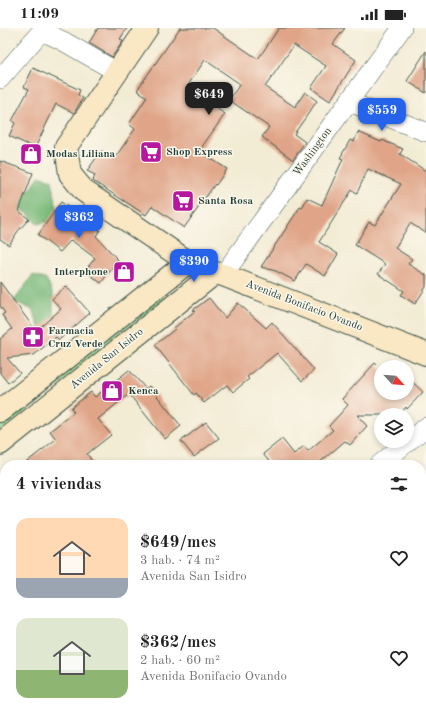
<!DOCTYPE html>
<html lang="es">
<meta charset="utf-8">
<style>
body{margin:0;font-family:"Old Standard TT",serif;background:#f2f2f2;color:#222;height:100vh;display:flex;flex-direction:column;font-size:15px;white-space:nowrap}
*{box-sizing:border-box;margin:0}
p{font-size:13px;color:#767676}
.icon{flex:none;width:22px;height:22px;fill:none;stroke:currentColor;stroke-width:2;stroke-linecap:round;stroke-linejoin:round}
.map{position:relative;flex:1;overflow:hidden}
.drawer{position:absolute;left:0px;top:432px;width:426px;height:256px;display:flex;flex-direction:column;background:#fff;border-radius:16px 16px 0 0;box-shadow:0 2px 6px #0003}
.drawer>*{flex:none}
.needle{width:26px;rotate:116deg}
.buttons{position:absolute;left:374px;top:332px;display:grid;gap:8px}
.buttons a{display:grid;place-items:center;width:40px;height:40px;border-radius:50%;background:#fff;box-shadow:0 2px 6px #0003;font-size:20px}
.price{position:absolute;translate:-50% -34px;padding:0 9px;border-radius:8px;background:#2563eb;color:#fff;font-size:13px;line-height:26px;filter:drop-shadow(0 1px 2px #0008)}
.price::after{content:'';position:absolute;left:50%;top:24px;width:12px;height:9px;margin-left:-6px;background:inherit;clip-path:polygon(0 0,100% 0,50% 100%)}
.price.active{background:#222;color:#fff}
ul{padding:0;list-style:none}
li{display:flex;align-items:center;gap:12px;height:100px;padding:0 16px}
li span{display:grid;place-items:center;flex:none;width:112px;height:80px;border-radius:12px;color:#555}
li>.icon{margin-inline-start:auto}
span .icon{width:48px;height:48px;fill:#fffc;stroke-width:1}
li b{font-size:17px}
h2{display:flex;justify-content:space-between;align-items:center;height:48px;padding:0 16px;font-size:17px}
.status{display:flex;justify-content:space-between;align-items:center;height:28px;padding:0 20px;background:#fff;direction:ltr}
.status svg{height:11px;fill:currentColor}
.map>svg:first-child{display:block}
</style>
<div class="status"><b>11:09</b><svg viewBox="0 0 49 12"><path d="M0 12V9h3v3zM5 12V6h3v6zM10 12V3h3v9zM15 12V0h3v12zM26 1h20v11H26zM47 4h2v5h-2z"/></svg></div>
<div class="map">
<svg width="426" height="688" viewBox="0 0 426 688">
<rect width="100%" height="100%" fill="#fbf7ec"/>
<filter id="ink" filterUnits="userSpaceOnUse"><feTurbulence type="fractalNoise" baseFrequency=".025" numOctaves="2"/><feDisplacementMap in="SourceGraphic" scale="8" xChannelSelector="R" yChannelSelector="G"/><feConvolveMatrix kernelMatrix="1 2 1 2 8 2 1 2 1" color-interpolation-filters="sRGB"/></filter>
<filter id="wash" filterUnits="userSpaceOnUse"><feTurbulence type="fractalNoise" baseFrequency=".012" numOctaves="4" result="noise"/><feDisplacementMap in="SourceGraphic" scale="16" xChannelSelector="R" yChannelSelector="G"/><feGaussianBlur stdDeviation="0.9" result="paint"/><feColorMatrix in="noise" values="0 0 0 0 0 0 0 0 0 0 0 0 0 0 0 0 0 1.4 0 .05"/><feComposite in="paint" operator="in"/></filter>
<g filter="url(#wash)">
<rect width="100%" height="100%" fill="#f3ecd5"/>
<path fill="#99da90" stroke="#5c8c62" d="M159,266H163L164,268V272L0,404V394Z"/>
<g fill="#7aba7a" stroke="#4c7c57">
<path d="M39,148L52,152L57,182L51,193L37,196L28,185L4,174L12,163H30Z"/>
<path d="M33,247L47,252L53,266V297L39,299L33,282L14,273Z"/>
<path d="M5,661V683H52L53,688H0V671Z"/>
</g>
<g id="blocks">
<g fill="#e0a588">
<path d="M98,0H127L120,11L123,13L112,29L89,15Z"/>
<path d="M180,0H213L258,31L279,0H345L333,16L356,32L330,73L311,60L326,38L294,17L265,59L295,79L305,64L317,73L294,106L305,114L293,132L262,109L269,99L229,72L240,56L205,32L186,60L225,86L199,123L227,141L216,157L215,156L184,200L152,178L146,187L93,153L95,147L87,143L101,123L114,131L135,101L129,96L147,69L137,62Z"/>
<path d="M426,23V65L407,53Z"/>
<path d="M33,40L80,62L78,67L83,70L74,85L56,76L35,120L9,108L15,95L12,93L29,61L24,59Z"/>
<path d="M358,104L381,114L382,112L403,121L400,126L426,143V205L410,195L395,220L412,231L408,236L426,247V259L415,276L401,267L404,263L378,246L385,236L355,217L369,194L375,197L401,156L368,141L357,165L352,162L319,214L338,226L325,248L306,236L295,253L276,243L261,239L300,179L302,180L307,170L322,177L343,131L340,130L350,112L354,114Z"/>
<path d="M0,133L33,145L19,183L29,191L18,203L9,217L0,211Z"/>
<path d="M61,174L100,202L96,208L118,232L101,255L85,243L95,230L71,212L60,224L38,207Z"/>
<path d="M0,254L36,303L61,281L52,271L66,258L90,285L59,312L56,309L34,327L7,330L20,345L8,355L0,345V311L12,301L2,287L5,285L0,278Z"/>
<path d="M209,270L225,290L238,275L266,300L272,294L314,342L302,353L277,325L247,349L249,351L233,364L227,357L204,375L196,365L194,367L155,317L175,301L174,300L195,283L193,282Z"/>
<path d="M375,335L381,341V365H407V349L423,364L407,381L406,379L399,387H357L367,398L350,417L345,413L318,436V437H272L263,426L282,411L294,426L304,418L308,423L333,402L329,398L348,377L342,371Z"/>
<path d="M129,342L146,361L149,358L181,398L165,411L129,366L98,391L111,407L87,426L95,437H23L56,411L50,403L74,384L71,380L91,364L95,369Z"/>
<path d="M206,394L219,410L194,429L181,413Z"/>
</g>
</g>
</g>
<g filter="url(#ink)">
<use href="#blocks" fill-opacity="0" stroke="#3f574c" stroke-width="1"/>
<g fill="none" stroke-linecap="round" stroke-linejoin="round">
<g stroke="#3f574c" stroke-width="20">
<g id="street">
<path d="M0,51L39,6H48L63,13L117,44"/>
<path d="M349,74L426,104"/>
<path d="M223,247L402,0"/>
<path d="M379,437L426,399"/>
<path d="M68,688L74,683"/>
<path d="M409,688L415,683"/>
</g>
</g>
<g stroke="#3f574c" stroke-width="24">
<g id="secondary">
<path d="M147,0L66,119L70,146L84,163L188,234C199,239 211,245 223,247L426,326"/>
<path d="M0,383L188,234"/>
<path d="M0,416L215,245"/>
<path d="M0,521L5,527"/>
<path d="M127,683L131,688"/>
</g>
</g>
<use href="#street" stroke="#fff" stroke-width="19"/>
<use href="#secondary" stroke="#fae7c3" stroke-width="22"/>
</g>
</g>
<defs>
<g id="supermarket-square" transform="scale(1.15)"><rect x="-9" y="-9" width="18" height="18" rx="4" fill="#b5179e" stroke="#fbf7ec"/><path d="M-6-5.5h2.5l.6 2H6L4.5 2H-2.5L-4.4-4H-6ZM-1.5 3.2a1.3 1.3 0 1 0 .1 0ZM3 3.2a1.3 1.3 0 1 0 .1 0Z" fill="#fff"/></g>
<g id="shop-square" transform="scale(1.15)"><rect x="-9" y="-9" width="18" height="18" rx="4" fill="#b5179e" stroke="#fbf7ec"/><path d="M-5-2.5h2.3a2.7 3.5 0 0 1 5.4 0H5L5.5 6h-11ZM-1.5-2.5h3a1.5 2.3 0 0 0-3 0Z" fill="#fff"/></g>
<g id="pharmacy-square" transform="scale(1.15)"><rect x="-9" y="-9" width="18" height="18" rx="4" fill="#b5179e" stroke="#fbf7ec"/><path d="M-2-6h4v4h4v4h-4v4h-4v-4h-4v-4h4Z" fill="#fff"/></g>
</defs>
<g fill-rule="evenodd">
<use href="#supermarket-square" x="151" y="124"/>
<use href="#shop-square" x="31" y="126"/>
<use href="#supermarket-square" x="183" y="173"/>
<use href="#shop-square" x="124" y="244"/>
<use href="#pharmacy-square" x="33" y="309"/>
<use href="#shop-square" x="112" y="363"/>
</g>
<g text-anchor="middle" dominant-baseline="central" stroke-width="3" stroke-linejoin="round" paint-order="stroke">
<g font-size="11" font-weight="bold" fill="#1f3d34" stroke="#fbf7ec" text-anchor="start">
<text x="166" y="124">Shop Express</text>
<text x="46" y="126">Modas Liliana</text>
<text x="198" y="173">Santa Rosa</text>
<text x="108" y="244" text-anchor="end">Interphone</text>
<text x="48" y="303">Farmacia<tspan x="48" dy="13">Cruz Verde</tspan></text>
<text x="128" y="363">Kenca</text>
</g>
<g font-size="11" fill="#1f3d34" stroke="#fbf7ec">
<text transform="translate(313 124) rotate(-54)">Washington</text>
<text transform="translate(304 278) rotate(21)">Avenida Bonifacio Ovando</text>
<text transform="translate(107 331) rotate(-39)">Avenida San Isidro</text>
</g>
</g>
</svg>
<div class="buttons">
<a><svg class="needle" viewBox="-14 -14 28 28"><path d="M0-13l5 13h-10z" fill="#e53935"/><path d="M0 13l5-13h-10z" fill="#767676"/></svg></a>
<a><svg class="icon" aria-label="layers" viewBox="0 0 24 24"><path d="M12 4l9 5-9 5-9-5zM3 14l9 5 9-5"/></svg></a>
</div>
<b class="price active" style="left:209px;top:88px">$649</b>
<b class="price" style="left:382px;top:104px">$559</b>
<b class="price" style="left:79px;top:211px">$362</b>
<b class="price" style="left:194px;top:255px">$390</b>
<section class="drawer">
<h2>4 viviendas<svg class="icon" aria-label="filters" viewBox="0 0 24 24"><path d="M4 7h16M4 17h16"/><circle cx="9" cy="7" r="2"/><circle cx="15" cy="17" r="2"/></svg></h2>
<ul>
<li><span style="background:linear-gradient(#ffd9b3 75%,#9aa5b1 0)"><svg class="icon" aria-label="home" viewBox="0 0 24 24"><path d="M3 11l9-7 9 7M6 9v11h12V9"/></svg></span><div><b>$649/mes</b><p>3 hab. · 74 m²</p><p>Avenida San Isidro</p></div><svg class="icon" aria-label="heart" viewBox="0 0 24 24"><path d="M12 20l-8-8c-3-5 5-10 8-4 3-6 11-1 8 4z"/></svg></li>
<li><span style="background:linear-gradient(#dfe7d0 65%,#8fb573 0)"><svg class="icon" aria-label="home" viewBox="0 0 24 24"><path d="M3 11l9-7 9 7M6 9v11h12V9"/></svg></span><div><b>$362/mes</b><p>2 hab. · 60 m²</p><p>Avenida Bonifacio Ovando</p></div><svg class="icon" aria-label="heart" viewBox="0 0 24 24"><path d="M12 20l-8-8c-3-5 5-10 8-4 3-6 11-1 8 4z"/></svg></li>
</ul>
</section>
</div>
